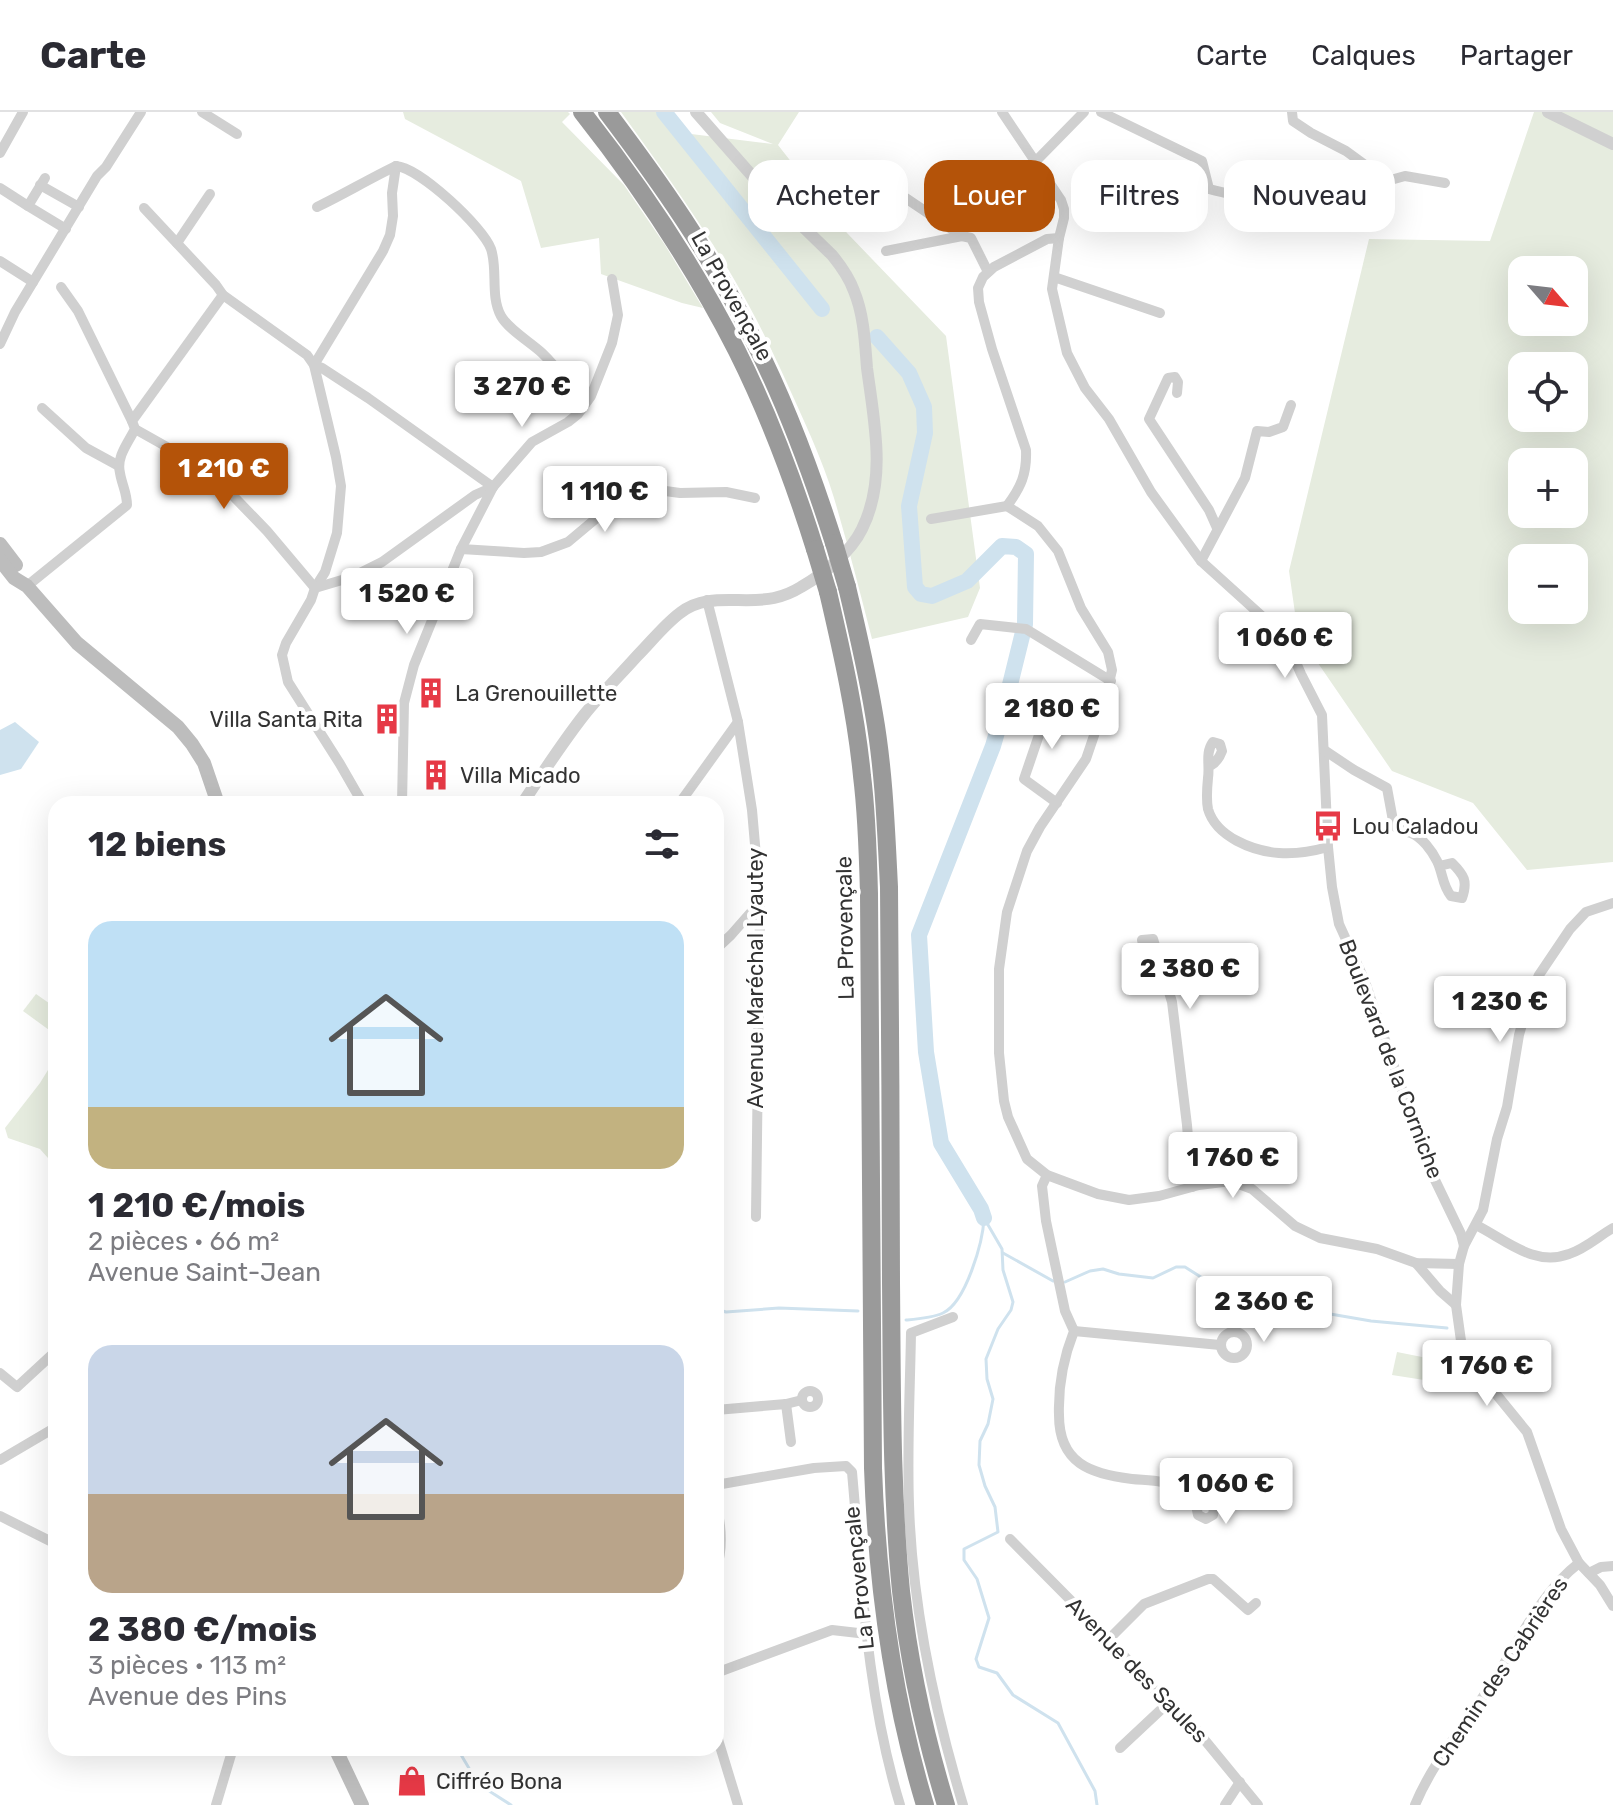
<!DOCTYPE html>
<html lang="fr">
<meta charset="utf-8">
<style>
body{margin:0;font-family:Rubik,sans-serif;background:#f7f7f7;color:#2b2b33;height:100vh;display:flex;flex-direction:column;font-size:30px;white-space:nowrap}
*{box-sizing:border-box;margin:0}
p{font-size:26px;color:#7c7c81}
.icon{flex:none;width:44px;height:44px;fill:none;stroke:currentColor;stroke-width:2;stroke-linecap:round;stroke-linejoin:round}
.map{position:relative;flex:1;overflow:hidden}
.side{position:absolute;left:48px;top:684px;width:676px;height:960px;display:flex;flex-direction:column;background:#fff;border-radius:24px;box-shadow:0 8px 32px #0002}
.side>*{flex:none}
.top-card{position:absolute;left:748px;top:48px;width:744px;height:72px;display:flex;gap:16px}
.needle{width:52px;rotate:118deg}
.tools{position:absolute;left:1508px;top:144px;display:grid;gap:16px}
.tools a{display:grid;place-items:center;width:80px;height:80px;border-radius:16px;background:#fff;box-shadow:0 8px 32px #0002;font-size:40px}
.price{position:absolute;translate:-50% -68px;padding:0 18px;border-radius:8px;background:#fff;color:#222;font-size:26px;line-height:52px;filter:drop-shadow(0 2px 4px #0008)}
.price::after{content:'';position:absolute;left:50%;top:48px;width:24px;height:18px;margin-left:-12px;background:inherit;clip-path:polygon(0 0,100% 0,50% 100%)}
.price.on{background:#b45309;color:#fff}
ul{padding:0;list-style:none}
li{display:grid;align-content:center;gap:16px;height:424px;padding:0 40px}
li span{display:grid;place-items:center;height:248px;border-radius:24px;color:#555}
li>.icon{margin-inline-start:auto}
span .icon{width:144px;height:144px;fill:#fffc;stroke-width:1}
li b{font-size:34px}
h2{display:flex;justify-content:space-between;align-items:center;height:96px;padding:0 40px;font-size:34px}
.pill{padding:0 28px;border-radius:24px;background:#fff;box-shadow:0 8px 32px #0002;font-size:28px;line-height:72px}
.pill.on{background:#b45309;color:#fff}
header{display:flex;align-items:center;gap:48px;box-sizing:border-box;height:112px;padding:0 40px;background:#fff;border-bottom:2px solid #e1e1e2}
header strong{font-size:38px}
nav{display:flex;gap:44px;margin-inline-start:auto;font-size:28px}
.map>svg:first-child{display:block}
</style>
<header>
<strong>Carte</strong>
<nav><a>Carte</a><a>Calques</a><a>Partager</a></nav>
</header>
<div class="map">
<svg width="1613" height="1693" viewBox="0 0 1613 1693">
<rect width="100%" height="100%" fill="#fff"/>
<g fill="#e6ecdf" fill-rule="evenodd">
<path d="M403,0H568L570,2L562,10L624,73L665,133L703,196L682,191L601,162L599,126L541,136L521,69L405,7Z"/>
<path d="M621,0H658L675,20L773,32L720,11L711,0H799L778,33L847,121L946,224L980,476L968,505L872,527C860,480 848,433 834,386C822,346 803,307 786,269C774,243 762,217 748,192C711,124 666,62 621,0Z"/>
<path d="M1534,0H1613V750L1527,758L1473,691L1392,659L1298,522L1289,459L1369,127L1490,129ZM1522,158H1574V210H1522ZM1522,254H1574V306H1522ZM1522,350H1574V402H1522ZM1522,446H1574V498H1522Z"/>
<path d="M36,882L56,896V923L23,899Z"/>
<path d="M56,945V1055L40,1037L8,1026L5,1016L40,971Z"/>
<path d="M1397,1240L1442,1249L1437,1270L1392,1263Z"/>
</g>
<path fill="#cfe2ee" d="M15,610L39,630L21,657L0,663V618Z"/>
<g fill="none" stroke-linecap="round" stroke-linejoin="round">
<g stroke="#cfe2ee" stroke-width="3">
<path d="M984,1106L1002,1137L1003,1158L1013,1190L1011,1198L998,1217L986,1247L987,1267L993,1287L988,1312L980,1329L979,1353L985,1374L995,1395L998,1420L964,1437V1448L977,1467L989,1506L976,1547L979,1555L997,1561L1013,1583L1058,1611L1095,1679L1097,1693"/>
<path d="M1003,1141L1053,1169"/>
<path d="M1065,1170L1090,1159L1103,1157L1119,1162L1153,1166L1176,1155H1185L1204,1167L1243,1178L1278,1193L1371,1209L1447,1216"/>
<path d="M716,1197L726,1200L779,1196L858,1199"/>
<path d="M906,1208C918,1207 932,1206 943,1201C966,1190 983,1130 984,1106"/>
<path d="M457,1636L473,1663L486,1677L511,1693"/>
</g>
<g stroke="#cfe2ee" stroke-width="16">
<path d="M664,0L822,197"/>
<path d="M877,225L909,261L924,295L925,321L909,394L915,475L921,482L932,484L967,469L1002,434L1016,435L1026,442L1025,512L1006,589L993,634L919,823L926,940L941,1031L981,1097L984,1106"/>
</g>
<g stroke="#d0d0d0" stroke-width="10">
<path d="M202,0L237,22"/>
<path d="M1002,0L1061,88L1064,97V106L1059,126L1052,177L1067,241L1085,276L1109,307L1151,380L1201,449L1285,525L1301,562L1322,603L1328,735L1332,775L1339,812L1364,867L1417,1021L1435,1068L1461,1122L1464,1134"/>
<path d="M1101,0L1202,49L1209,77C1219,80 1231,81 1240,86C1256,93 1277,104 1295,101"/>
<path d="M1292,0L1293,9L1311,21L1346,39L1387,69L1405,64L1445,71"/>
<path d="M0,41L23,0"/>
<path d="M1035,50L1084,0"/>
<path d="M396,54L392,81L393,104L390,123L383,139L314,253L322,256L368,286L493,375"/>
<path d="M396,54C420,56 483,115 491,137C498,158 490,184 501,204C508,217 530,230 542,241C558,256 570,275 585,292"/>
<path d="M864,58L962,124L971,126L988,160"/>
<path d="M45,66L28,94L66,117"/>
<path d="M40,73L79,95"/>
<path d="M0,76L28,94"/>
<path d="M317,95C344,82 369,67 396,54"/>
<path d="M144,96L216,173L223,183L307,243L314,253L336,345L341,374L337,421L325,460L315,476L311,488L286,531L282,543L288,570L340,652L363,692"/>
<path d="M177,131L210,82"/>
<path d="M886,139L962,124"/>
<path d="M0,149L33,170"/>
<path d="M1054,165L1160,201"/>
<path d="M61,175L78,199L132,309"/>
<path d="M0,232L15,200L97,64L106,55L141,0"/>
<path d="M1177,281L1178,270L1175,265L1168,266L1149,307L1209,398L1217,416"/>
<path d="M42,296L86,336L119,354"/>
<path d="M135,317L208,358L267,419L315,476L352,465L382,450L475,383L493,375"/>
<path d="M1007,394L1038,414L1058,439L1081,496L1108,540L1112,558L1102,600L1086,647L1040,715L1027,739L1007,800L999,857V941L1004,989L1008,1005L1027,1047L1047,1063L1098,1082L1129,1088L1159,1084L1199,1073L1231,1069L1252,1077L1295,1114L1320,1126L1377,1137L1416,1151L1459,1152"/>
<path d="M1007,394C1021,375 1027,362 1026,338L992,237L979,190L978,176L983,165L994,155L1047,127L1059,126"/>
<path d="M931,407L1007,394"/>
<path d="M461,437L524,441L541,440L568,430L617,389L658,378L680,381L726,380L755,386"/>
<path d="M1201,449L1245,366L1257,319L1269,320L1283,315L1291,293"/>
<path d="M27,474L127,393C127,381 122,373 120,361C116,345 128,331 135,317L132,309L223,183"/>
<path d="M707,488L738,610L752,698L760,790L756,1105"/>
<path d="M971,528L980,512L1026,517L1111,569"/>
<path d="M1030,615L1040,620L1024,667L1057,691"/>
<path d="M1324,638L1354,658L1387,676L1394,714C1400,718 1404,719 1411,721C1422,725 1432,739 1437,749C1443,761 1442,773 1451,784L1462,786C1468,769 1464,763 1452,751L1439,754"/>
<path d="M1210,654C1216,651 1219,647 1222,639L1220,632L1213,630C1205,641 1210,653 1208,666C1207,676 1206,687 1208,697C1216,725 1253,739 1279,741C1294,742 1314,739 1328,735"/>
<path d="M402,692L404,591L414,553L461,437L493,375L532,330L568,310L578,302L591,284L612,231L618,203L612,167"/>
<path d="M679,692L738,610"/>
<path d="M1613,791L1586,800L1570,817L1539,863L1529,887L1519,923L1507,995L1497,1027L1483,1098L1464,1134L1459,1152L1456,1193L1462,1236L1470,1250L1527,1320L1561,1417L1579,1451L1600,1473L1613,1494"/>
<path d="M716,837L731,823L760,790"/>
<path d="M1157,841L1144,837L1142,828L1153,827L1172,890L1187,1013L1192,1075"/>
<path d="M1047,1063L1042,1074L1046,1109L1065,1199L1074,1219C1063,1247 1058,1274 1059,1303C1059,1351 1090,1362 1132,1367C1142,1368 1153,1368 1162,1370C1177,1374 1188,1381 1199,1392L1197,1398L1198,1403L1206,1407L1213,1403L1214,1396L1212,1392L1203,1389L1199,1392"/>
<path d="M1476,1113C1506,1128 1534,1155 1569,1142C1585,1137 1599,1124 1613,1116"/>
<path d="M1416,1151L1440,1179L1456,1193"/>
<path d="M953,1205L911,1221C910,1278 907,1335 909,1392C912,1494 934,1596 963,1693"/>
<path d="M1074,1219L1220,1233"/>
<circle cx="1234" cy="1233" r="13"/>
<path d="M0,1261L17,1275L56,1239"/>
<circle cx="810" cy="1287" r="8"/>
<path d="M786,1292L791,1330"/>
<path d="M716,1298L786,1292L802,1288"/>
<path d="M0,1348L56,1315"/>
<path d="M716,1373L814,1356L846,1354L852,1360C862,1472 867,1585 900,1693"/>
<path d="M716,1391C721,1412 724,1436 716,1457"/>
<path d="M0,1404L56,1432"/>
<path d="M1010,1427L1109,1527L1167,1592L1185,1604L1258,1693"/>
<path d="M1589,1461L1601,1455L1613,1454"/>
<path d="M1109,1527L1144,1492L1208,1467H1213L1248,1498L1256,1491"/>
<path d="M716,1561L832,1518L867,1522"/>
<path d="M716,1621L738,1693"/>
<path d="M1120,1636L1167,1592"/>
<path d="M216,1693L233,1636"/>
<path d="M1225,1693L1240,1670"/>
<path d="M1415,1693C1433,1649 1465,1614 1490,1574C1518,1532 1539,1482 1579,1451"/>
</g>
<g stroke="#d0d0d0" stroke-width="12">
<path d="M1548,0L1613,32"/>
<path d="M522,692C542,662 562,631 584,603C601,582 620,563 637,544C651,530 664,513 680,501C708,479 742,493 774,486C783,484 793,480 801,475C824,462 851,440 862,417C887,367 874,309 867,256C865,231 864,203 854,179C849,165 841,154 832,143L762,75L696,0"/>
</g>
<g stroke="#bdbdbd" stroke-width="14">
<path d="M0,432L16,453"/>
<path d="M0,448L14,466L27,474L77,531L178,615L192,632L204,651L218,692"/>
<path d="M335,1636L362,1693"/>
</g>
<g stroke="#9a9a9a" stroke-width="18">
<path d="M582,0C641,75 694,154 737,239C769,303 794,370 815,437"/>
<path d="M607,0C660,70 711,143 750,221C785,288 811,359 834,431"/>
<path d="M847,475C857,517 867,560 874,602C884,659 886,717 889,775C890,907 891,1038 891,1170C892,1273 891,1376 901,1479C909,1551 925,1624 946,1693"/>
<path d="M828,480C842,540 856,602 862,664C867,703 868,743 869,782L873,1356C877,1470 892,1584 925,1693"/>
</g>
<g stroke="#9a9a9a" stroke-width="18">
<path d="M834,431L847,475"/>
<path d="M815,437L828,480"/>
</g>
</g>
<defs>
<g id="building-bare" transform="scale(2.4)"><path d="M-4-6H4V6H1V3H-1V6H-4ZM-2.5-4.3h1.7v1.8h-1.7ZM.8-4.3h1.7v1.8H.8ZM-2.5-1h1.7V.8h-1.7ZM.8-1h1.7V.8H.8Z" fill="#e63946" stroke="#fff" stroke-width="2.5" paint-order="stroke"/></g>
<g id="bus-bare" transform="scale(2.4)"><path d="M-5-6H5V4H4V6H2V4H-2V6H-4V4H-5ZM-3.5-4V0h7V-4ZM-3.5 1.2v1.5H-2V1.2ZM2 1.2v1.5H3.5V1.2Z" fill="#e63946" stroke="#fff" stroke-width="2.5" paint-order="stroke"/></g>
<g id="shop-bare" transform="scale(2.4)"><path d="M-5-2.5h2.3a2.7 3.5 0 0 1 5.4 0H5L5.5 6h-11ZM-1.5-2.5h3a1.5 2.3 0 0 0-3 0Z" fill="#e63946" stroke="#fff" stroke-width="2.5" paint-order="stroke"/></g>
</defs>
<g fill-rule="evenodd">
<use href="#building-bare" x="431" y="581"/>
<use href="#building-bare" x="387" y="607"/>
<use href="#building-bare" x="436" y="663"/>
<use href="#bus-bare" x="1328" y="714"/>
<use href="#shop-bare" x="412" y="1669"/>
</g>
<g text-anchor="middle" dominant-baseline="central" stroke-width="8" stroke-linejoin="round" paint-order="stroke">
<g font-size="22" fill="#333" stroke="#fff">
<text transform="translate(732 184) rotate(61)">La Provençale</text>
<text transform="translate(845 816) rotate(-91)">La Provençale</text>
<text transform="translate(755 866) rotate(-90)">Avenue Maréchal Lyautey</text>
<text transform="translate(1391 947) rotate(69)">Boulevard de la Corniche</text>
<text transform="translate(859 1466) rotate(-96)">La Provençale</text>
<text transform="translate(1137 1558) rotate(46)">Avenue des Saules</text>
<text transform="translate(1500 1560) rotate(-56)">Chemin des Cabrières</text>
</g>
<g font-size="22" fill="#333" stroke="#fff" text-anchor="start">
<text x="455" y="581">La Grenouillette</text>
<text x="363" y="607" text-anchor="end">Villa Santa Rita</text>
<text x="460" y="663">Villa Micado</text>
<text x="1352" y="714">Lou Caladou</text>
<text x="436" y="1669">Ciffréo Bona</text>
</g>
</g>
</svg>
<div class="tools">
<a><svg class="needle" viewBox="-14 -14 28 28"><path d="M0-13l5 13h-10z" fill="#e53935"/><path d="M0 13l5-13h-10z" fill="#7c7c81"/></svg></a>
<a><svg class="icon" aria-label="locate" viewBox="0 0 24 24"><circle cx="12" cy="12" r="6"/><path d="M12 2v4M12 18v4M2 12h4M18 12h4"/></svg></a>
<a>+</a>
<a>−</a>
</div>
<b class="price" style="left:522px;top:317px">3 270 €</b>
<b class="price on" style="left:224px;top:399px">1 210 €</b>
<b class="price" style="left:605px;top:422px">1 110 €</b>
<b class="price" style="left:407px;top:524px">1 520 €</b>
<b class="price" style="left:1285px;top:568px">1 060 €</b>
<b class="price" style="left:1052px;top:639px">2 180 €</b>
<b class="price" style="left:1190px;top:899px">2 380 €</b>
<b class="price" style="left:1500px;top:932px">1 230 €</b>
<b class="price" style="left:1233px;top:1088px">1 760 €</b>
<b class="price" style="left:1264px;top:1232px">2 360 €</b>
<b class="price" style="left:1487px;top:1296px">1 760 €</b>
<b class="price" style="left:1226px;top:1414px">1 060 €</b>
<div class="top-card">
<a class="pill">Acheter</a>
<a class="pill on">Louer</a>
<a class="pill">Filtres</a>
<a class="pill">Nouveau</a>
</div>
<section class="side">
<h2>12 biens<svg class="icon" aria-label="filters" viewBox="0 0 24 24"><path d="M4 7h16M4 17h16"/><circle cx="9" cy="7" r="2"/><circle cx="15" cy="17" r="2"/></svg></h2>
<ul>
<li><span style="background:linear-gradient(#bfe0f5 75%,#c2b280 0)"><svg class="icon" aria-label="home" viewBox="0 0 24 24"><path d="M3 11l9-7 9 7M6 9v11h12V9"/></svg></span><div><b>1 210 €/mois</b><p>2 pièces · 66 m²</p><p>Avenue Saint-Jean</p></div></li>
<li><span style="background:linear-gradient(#c9d6e8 60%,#b9a48a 0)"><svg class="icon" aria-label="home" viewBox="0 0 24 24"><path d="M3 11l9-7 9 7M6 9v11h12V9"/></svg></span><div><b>2 380 €/mois</b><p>3 pièces · 113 m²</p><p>Avenue des Pins</p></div></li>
</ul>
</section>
</div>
